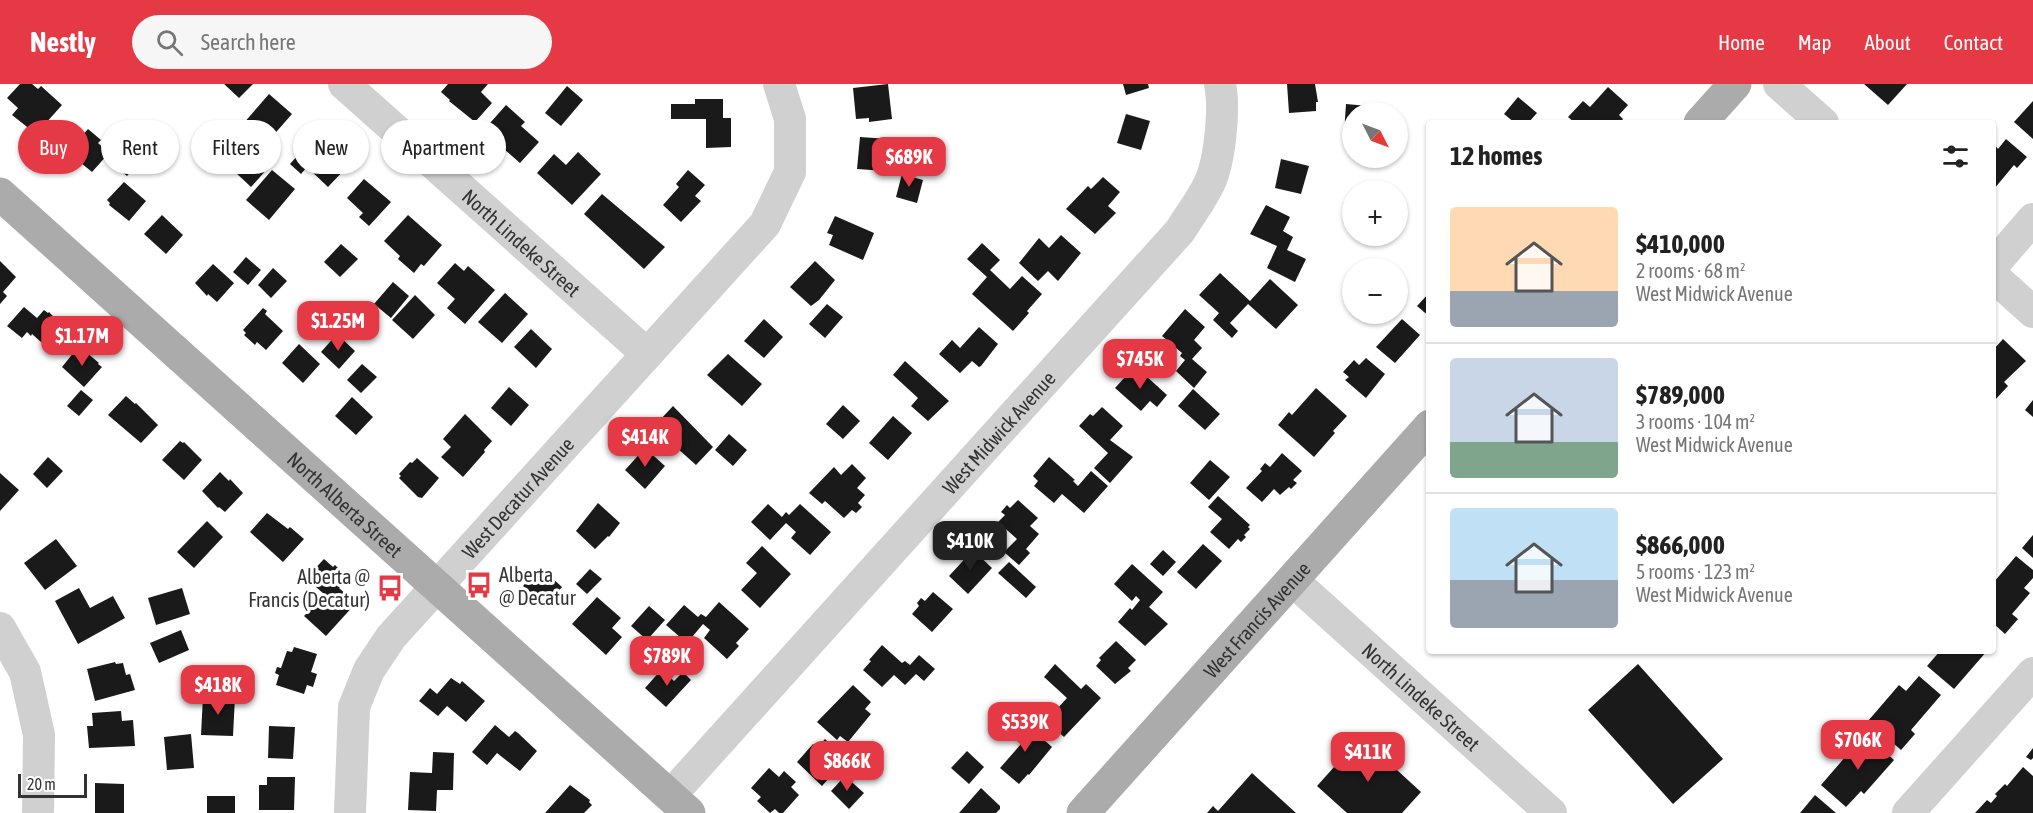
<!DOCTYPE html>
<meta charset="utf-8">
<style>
body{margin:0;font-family:"Asap Condensed",sans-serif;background:#f6f6f6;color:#222;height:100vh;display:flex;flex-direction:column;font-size:22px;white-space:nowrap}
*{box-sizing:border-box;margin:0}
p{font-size:20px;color:#767676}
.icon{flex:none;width:33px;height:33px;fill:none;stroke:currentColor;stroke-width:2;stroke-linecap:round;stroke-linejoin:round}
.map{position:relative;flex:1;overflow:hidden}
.panel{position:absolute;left:1426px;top:36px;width:570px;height:534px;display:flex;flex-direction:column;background:#fff;border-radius:6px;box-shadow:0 2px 4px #0004}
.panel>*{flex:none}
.guide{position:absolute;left:18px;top:36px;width:570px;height:54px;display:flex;gap:12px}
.needle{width:39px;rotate:132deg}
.buttons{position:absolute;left:1342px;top:18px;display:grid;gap:12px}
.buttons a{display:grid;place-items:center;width:66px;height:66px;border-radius:50%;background:#fff;box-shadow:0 2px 4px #0004;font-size:30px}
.scale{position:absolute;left:18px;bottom:15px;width:69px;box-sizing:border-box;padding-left:6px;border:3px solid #333;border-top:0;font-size:16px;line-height:21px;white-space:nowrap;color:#333;-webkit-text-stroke:4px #fff;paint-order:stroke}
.price{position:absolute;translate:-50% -51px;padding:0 14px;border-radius:12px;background:#e63946;color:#fff;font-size:20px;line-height:39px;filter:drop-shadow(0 2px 3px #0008)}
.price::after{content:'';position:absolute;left:50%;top:36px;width:18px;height:14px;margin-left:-9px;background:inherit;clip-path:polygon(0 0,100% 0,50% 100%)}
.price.selected{background:#222;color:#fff}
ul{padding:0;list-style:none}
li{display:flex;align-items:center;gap:18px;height:150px;padding:0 24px}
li+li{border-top:2px solid #e0e0e0}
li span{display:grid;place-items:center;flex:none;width:168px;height:120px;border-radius:6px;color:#555}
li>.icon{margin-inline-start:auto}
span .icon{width:72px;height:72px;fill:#fffc;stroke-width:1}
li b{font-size:26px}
h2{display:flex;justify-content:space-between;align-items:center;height:72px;padding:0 24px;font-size:26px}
.chip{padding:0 21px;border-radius:27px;background:#fff;box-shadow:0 2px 4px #0004;font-size:21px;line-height:54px}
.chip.selected{background:#e63946;color:#fff}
header{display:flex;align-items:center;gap:36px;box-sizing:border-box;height:84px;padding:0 30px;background:#e63946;color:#fff}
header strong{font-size:28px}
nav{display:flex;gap:33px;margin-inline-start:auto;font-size:21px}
.search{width:420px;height:54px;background:#f6f6f6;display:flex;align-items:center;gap:15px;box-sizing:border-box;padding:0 21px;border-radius:33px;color:#767676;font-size:22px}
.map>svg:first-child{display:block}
</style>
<header>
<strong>Nestly</strong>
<div class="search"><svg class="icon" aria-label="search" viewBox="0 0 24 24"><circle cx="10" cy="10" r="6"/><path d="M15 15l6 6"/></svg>Search here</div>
<nav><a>Home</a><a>Map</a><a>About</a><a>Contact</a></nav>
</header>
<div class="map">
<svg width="2033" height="729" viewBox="0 0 2033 729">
<rect width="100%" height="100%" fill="#fff"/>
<g fill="#1a1a1a">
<path d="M20,0H32L38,5L41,2L62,21L36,50L12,31L18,24L7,14Z"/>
<path d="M224,0H253L239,14Z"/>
<path d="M448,0H488L481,8L492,19L475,38L449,17L450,16L441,8Z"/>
<path d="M888,0L892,35L869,38V34L856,35L853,4Z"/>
<path d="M1123,0H1148L1149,4L1126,11Z"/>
<path d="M1287,0H1315L1318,18H1316V27L1289,29Z"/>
<path d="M1864,0H1907L1888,21Z"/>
<path d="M567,2L583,16L561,42L545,29Z"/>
<path d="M1608,3L1628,21L1619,31L1623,35L1620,39L1616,37L1614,39H1600L1597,37L1595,39H1575L1568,33L1583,17L1590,23Z"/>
<path d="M269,10L292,30L263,63L258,59L261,56L243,40Z"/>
<path d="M1518,13L1537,29L1528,39H1515L1504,30Z"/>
<path d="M695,15H723V34H731V63L706,64V35H671V20H695Z"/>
<path d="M2033,17V55L2014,38Z"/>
<path d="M1346,20L1368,22L1367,28H1353V50H1344Z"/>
<path d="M506,21L525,38L521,42L539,58L520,79L483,47Z"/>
<path d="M1126,30L1150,37L1141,66L1117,59Z"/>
<path d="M70,45L80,54L88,45L101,56L98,59L109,69L92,88L81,79L76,85L71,83L53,65Z"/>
<path d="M860,53L889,55L885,87L857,85Z"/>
<path d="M2006,55L2027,73L2017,84L2014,81L1994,105V60L1998,65Z"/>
<path d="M137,59L148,68L127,92L116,83Z"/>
<path d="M306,62L317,72L325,63L346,84L328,103L307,83L301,90L290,80Z"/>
<path d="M251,68L268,84L251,103L234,87Z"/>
<path d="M578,68L601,90L572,121L537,89L554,70L566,81Z"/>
<path d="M1281,75L1309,82L1301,110L1275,104Z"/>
<path d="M272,86L295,105L269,136L246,116Z"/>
<path d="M688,86L705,101L695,112L701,117L681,138L663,121L679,103L676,100Z"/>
<path d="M902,90L923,96L917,119L896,113Z"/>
<path d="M1103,93L1120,108L1108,122L1116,129L1095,150L1066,125L1088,102L1091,105Z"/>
<path d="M364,95L391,118L369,142L359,133L363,129L347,114Z"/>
<path d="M124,98L146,117L129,137L109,121L110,119L107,116Z"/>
<path d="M602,110L665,163L644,185L584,130Z"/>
<path d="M1266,121L1290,133L1283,147L1293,153L1287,166L1306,175L1295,198L1267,184L1277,162L1250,150Z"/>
<path d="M162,131L183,151L166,170L144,150Z"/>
<path d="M408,131L442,161L424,182L421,180L414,189L398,175L400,172L384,157Z"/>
<path d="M835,132L874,149L863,176L829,161L833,151L827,149Z"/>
<path d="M1061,151L1081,169L1058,197L1048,187L1038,197L1019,179L1039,154L1049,164Z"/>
<path d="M982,159L1000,176L990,186L1010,205L1022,192L1042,210L1027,227L1029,229L1013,247L972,210L987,193L967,175Z"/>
<path d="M341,160L358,175L340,193L324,178Z"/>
<path d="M246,173L261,186L248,201L233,188Z"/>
<path d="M0,177L16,193L3,208L7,212L0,220Z"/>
<path d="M815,177L835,196L819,216L811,222L790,203Z"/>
<path d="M455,179L464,187L468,182L495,206L465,240L447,224L455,215L437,199Z"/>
<path d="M213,180L234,199L217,218L208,210L207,212L195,199Z"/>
<path d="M273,184L287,197L271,214L258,201Z"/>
<path d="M1220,189L1250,217L1270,195L1298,221L1276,245L1248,220L1230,239L1238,247L1232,254L1213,236L1219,229L1199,211Z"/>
<path d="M393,198L409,212L391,234L374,220Z"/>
<path d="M1430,208V233L1417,222Z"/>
<path d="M505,209L528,230L502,259L478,238Z"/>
<path d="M415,211L435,231L413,255L392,236Z"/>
<path d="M827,220L843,233L825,254L809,240Z"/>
<path d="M24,223L37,234L44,226L48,229L49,228L67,247L50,266L32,250L31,252L27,248L22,254L7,242Z"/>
<path d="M263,224L267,227L265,230L283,247L266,266L257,258L255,261L244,251L246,249L243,246Z"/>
<path d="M1185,225L1205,243L1194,256L1202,264L1192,275L1207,288L1194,304L1176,287L1185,276L1180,272L1182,269L1162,252Z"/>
<path d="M764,235L783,253L764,274L744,257Z"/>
<path d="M1402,235L1420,251L1395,279L1376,263Z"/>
<path d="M979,243L998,260L981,282L979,283L972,277L960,289L939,270L952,256L960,264Z"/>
<path d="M531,245L552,265L536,284L514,263Z"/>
<path d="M337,250L355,267L339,285L321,268Z"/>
<path d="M2003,255L2026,277L2004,298L2008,302L1994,317V265Z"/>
<path d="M299,260L320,280L303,299L282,279Z"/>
<path d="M79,262L99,279L98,280L102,283L84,303L62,283Z"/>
<path d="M728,270L762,300L742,322L707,291Z"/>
<path d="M1366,274L1385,290L1366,314L1345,296L1349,293L1343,288L1354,276L1359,281Z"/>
<path d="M905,277L949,317L928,337L911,322L918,314L893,291Z"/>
<path d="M362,280L377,293L361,309L347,296Z"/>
<path d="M1135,282L1167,311L1157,323L1150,317L1141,327L1115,304Z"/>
<path d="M509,303L529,321L511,342L491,324Z"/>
<path d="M1316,304L1347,332L1333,347L1335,349L1314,373L1278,341L1289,328L1292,331Z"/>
<path d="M1193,305L1220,330L1205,346L1178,322Z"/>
<path d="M81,306L93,316L79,332L67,322Z"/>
<path d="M126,312L135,320L136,319L158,341L141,359L108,331Z"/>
<path d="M352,313L373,333L356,351L335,332Z"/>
<path d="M2033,316V333L2025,326Z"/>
<path d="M843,321L860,337L843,355L826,340Z"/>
<path d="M673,322L713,363L696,381L657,346L663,339L660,336Z"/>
<path d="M1102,323L1123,342L1110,356L1133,373L1110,399L1094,384L1108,369L1079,342L1090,330L1093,332Z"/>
<path d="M465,330L492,357L484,366L485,368L463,393L441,373L451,363L443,355Z"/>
<path d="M893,332L912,349L888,376L869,359Z"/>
<path d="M729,350L747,366L733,382L715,366Z"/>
<path d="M180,357L183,359L184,358L202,376L184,396L162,376Z"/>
<path d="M645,364L665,382L645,405L625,386Z"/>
<path d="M1282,369L1302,387L1293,396L1297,399L1291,405L1289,403L1280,411L1274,405L1262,418L1246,404L1262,387L1260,385L1265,379L1270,383Z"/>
<path d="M48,373L63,387L47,404L33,390Z"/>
<path d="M1049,373L1075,396L1073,397L1078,402L1091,387L1108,402L1084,429L1062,410L1054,419L1034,402L1038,397L1033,392Z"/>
<path d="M417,374L439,394L422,414L418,413L399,394L401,392L399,390L410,378L412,379Z"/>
<path d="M1210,376L1230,393L1209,416L1190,399Z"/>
<path d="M852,380L866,394L857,404L865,411L858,419L862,423L856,429L852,426L844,434L825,417L822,420L809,409L834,383L841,391Z"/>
<path d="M220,388L229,397L230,395L243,409L225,428L219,423L218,424L202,407Z"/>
<path d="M0,389L19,406L0,427Z"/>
<path d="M1218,412L1250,441L1248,443L1250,445L1244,451L1246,453L1241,458L1238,455L1229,465L1210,448L1222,435L1208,423Z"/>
<path d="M1018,416L1038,434L1030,442L1039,450L1026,465L1030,469L1019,481L1004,468L1017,455L998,438L1005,431L1001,428L1007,421L1010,424Z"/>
<path d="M598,419L620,439L609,453L608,452L595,465L576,447Z"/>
<path d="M768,420L782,433L786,428L789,431L800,420L831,448L810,471L791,454L796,448L786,439L770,456L751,438Z"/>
<path d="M267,429L288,445L290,443L304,455L283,478L250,448Z"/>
<path d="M207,437L223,453L194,484L177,468Z"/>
<path d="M2033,451V474L2022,464Z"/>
<path d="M56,455L77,482L45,506L24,479Z"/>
<path d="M1203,460L1222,477L1196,505L1177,488Z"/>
<path d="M762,462L791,490L760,524L741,506L757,489L746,479Z"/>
<path d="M973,466L992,484L968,510L949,492Z"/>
<path d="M1163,466L1176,478L1163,492L1150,480Z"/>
<path d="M2016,472L2033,486V494L2024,504L2030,509L2012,530L2018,535L2005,550L1994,540V498Z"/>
<path d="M324,475L333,483L335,481L345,491L344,493L347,496L339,504L356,519L326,552L304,532L325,511L306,494Z"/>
<path d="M1009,478L1036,503L1026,514L998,489Z"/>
<path d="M1132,480L1163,508L1149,523L1168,540L1145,562L1118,538L1130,524L1132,526L1140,516L1136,512L1132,517L1114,500Z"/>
<path d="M540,483L562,503L546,522L523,502Z"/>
<path d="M590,485L602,495L587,510L576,500Z"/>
<path d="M79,504L90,524L113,512L125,534L78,560L55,517Z"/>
<path d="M182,504L190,530L156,541L148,514Z"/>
<path d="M933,508L953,525L932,548L912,530L919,522L917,519L921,514L925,517Z"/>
<path d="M597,513L621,534L612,544L622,553L606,571L572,540Z"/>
<path d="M719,518L749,545L736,559L739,562L727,575L704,554L710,546L703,540L687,559L666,541L684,521L698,533L701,530L706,533Z"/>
<path d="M649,522L665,536L647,556L631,542Z"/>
<path d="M181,546L189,566L159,579L150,559Z"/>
<path d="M1116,557L1136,576L1128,584L1131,587L1115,600L1096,582L1101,576L1099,574Z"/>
<path d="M882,561L902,579L905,577L910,581L919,571L935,585L924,597L916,590L905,601L894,591L882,603L863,586L871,577L869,576Z"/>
<path d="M294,563L317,570L311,588L317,590L313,603L307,601L304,610L276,601L279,591L275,589L277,583L281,584L287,567L292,568Z"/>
<path d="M1940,567H1987L1954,605L1927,582Z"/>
<path d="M115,578L116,580L123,579L126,591L130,590L135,606L95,617L87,585Z"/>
<path d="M1055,580L1081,605L1086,600L1101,614L1064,653L1046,637L1067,614L1044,593Z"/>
<path d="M1638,580L1723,675L1673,720L1588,626Z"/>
<path d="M662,585L674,597L683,588L691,596L666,623L645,604Z"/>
<path d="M1919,592L1941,611L1911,646L1915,650L1901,666L1868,637L1899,601L1906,607Z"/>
<path d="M451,594L460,600L462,597L485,617L466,638L447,622L438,632L419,617L430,604L437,610Z"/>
<path d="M853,601L871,618L865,625L871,630L848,658L840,652L837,656L817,638Z"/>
<path d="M203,612L235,613L233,652L201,651Z"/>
<path d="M121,627L122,637L133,636L135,662L89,664L87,642H93L92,629Z"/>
<path d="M1016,638L1030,650L1033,646L1052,663L1029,691L1028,690L1019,700L1000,684L1021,660L1007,648Z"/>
<path d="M495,641L509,653L515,647L518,649L537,667L520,687L497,669L487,681L472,668Z"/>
<path d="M269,642L295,643L293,675L268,674Z"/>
<path d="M191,650L194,684L167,686L164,653Z"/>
<path d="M1865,650L1894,676L1864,710L1861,707L1846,723L1821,701Z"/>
<path d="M1361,653L1421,708L1402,729H1347L1317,702Z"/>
<path d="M825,655L846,675L822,702L797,678L813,660L817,664Z"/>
<path d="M2033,664V674L2031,676L2026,673Z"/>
<path d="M967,667L984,683L969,700L951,684Z"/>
<path d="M433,668L454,669L453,706H437L436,727L408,726L410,688L432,689Z"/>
<path d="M2023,683L2033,692V729H1975L1987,716L1991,719L1997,712L1995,710L2005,700L2007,702Z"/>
<path d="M769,684L779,693L784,687L796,698L791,703L799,711L783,729H779L775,725L770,729L757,717L761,713L751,704Z"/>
<path d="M1252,689L1296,729H1207L1213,722L1218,727Z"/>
<path d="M845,692L864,709L849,725L831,707Z"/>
<path d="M267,693H295L294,726H259V701H267Z"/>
<path d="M95,699L124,700V729H95Z"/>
<path d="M570,701L590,716L589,718L592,721L584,729H545Z"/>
<path d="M981,704L1000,722V725L996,729H959Z"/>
<path d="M1815,711L1836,729H1800Z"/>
<rect x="207" y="712" width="28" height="17"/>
</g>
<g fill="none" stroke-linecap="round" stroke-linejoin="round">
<g stroke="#d0d0d0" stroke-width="32">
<path id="s1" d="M344,0L647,270"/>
<path d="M1779,0L1823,39"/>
<path d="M1994,180L2033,135"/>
<path d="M1994,193L2033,228"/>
<path id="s2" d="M1292,496L1551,729"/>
<path d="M0,544L25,588L39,651L38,729"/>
<path id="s3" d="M670,712L1180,147C1189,132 1201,117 1209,100C1220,78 1225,24 1220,0"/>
<path id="s4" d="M350,729L354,623L369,586L391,553L765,140L790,88V35L779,0"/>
<path d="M1908,729L2033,589"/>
</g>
<g stroke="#ababab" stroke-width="33">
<path d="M1700,39L1735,0"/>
<path id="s5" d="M0,110L689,729"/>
<path id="s6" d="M1083,729L1430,342"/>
</g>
</g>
<defs>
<g id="bus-bare" transform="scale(2.07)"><path d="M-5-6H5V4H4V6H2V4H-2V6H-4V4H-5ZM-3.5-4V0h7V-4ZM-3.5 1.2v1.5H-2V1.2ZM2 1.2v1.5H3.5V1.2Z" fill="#e63946" stroke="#fff" stroke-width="2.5" paint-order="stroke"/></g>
</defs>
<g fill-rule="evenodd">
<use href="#bus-bare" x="479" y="501"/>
<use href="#bus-bare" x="390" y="504"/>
</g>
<g text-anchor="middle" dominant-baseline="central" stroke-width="6" stroke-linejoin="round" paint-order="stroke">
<g font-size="20" fill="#333" stroke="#fff">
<text stroke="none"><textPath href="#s1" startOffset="238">North Lindeke Street</textPath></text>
<text stroke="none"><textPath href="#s3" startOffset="490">West Midwick Avenue</textPath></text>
<text stroke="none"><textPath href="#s4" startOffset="374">West Decatur Avenue</textPath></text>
<text stroke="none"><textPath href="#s5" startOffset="464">North Alberta Street</textPath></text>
<text stroke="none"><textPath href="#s6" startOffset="260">West Francis Avenue</textPath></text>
<text stroke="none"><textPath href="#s2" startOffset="174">North Lindeke Street</textPath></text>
</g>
<g font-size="20" fill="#333" stroke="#fff" text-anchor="start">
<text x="499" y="490">Alberta<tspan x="499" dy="23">@ Decatur</tspan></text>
<text x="370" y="492" text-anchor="end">Alberta @<tspan x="370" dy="23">Francis (Decatur)</tspan></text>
</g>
</g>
</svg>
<div class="buttons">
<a><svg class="needle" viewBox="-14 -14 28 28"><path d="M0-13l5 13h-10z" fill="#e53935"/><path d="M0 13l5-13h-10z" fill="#767676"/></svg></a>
<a>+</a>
<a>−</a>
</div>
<div class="scale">20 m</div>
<b class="price" style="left:909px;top:104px">$689K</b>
<b class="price" style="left:338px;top:268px">$1.25M</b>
<b class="price" style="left:82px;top:283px">$1.17M</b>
<b class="price" style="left:1140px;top:306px">$745K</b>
<b class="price" style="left:645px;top:384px">$414K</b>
<b class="price selected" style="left:970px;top:488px">$410K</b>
<b class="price" style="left:667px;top:603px">$789K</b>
<b class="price" style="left:218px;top:632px">$418K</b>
<b class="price" style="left:1025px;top:669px">$539K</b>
<b class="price" style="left:1858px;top:687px">$706K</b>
<b class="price" style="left:1368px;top:699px">$411K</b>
<b class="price" style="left:847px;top:708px">$866K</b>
<div class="guide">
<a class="chip selected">Buy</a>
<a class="chip">Rent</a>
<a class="chip">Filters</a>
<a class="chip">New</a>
<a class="chip">Apartment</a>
</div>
<section class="panel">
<h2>12 homes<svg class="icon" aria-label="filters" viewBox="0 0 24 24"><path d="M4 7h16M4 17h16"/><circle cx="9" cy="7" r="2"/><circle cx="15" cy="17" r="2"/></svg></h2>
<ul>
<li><span style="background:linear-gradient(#ffd9b3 70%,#9aa5b1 0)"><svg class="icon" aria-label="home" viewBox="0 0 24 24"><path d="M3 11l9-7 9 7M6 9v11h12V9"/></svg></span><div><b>$410,000</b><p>2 rooms · 68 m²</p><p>West Midwick Avenue</p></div></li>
<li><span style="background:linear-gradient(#c9d6e8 70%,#7fa58c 0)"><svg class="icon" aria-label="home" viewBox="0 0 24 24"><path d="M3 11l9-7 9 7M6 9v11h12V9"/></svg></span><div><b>$789,000</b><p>3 rooms · 104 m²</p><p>West Midwick Avenue</p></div></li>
<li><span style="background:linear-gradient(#bfe0f5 60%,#9aa5b1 0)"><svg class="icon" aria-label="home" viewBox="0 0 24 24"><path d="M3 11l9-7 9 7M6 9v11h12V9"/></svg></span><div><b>$866,000</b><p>5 rooms · 123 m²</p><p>West Midwick Avenue</p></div></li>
</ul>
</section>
</div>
